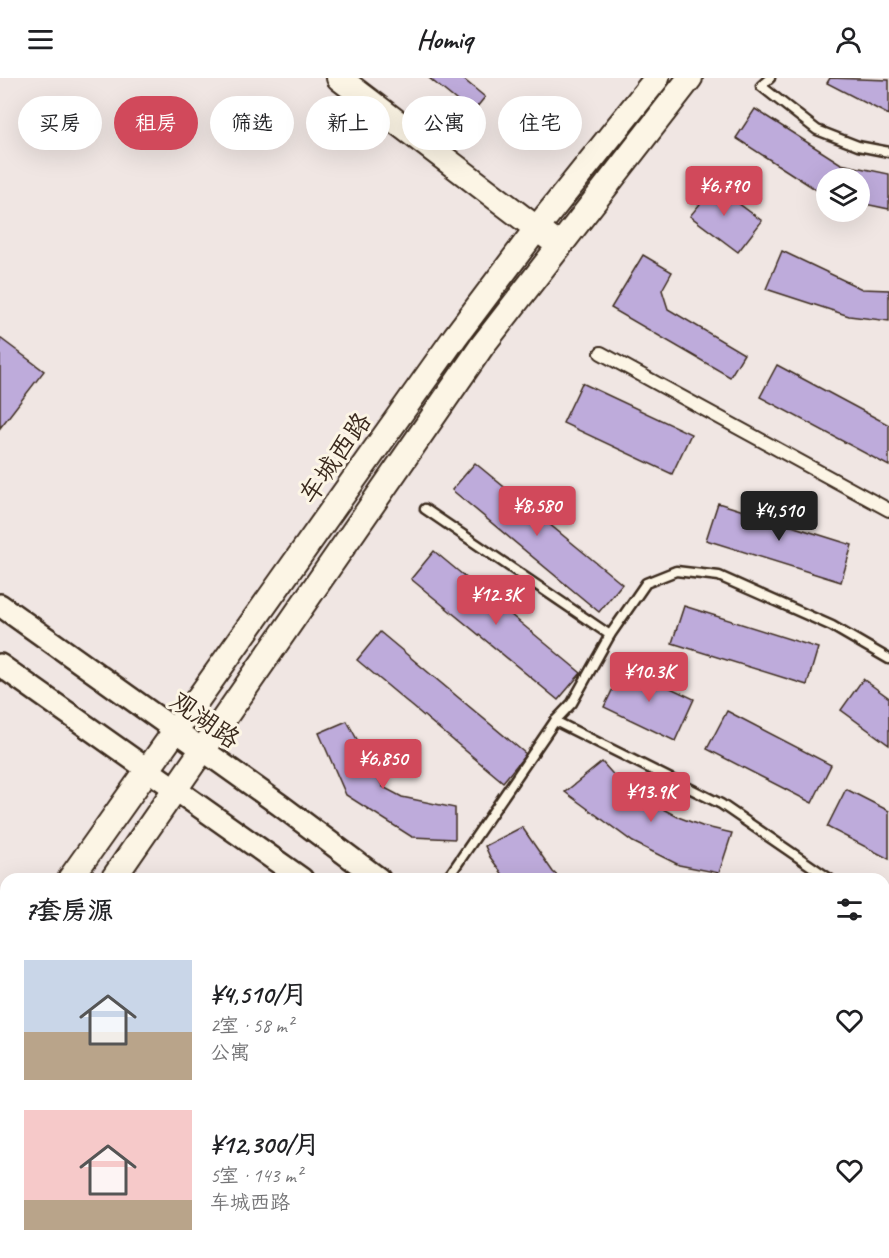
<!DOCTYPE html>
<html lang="zh">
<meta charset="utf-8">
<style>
body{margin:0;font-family:Caveat,"LXGW WenKai TC",sans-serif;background:#f2f2f2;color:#202124;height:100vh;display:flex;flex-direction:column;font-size:22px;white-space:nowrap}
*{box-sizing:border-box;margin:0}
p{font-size:20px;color:#757577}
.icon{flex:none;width:33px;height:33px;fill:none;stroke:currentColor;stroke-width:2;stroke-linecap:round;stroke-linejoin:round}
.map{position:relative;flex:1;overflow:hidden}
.panel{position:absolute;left:0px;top:795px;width:890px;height:386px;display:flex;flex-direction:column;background:#fff;border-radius:18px 18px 0 0;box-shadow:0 6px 24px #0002}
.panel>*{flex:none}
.guide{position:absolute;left:18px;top:18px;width:854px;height:54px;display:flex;gap:12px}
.controls{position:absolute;left:816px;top:90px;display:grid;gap:12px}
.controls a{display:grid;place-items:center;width:54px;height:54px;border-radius:50%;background:#fff;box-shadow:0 6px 24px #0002;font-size:30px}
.price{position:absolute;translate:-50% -51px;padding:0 14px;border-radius:6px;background:#d1495b;color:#fff;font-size:20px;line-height:39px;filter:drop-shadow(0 2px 3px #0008)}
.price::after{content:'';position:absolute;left:50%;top:36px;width:18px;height:14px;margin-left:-9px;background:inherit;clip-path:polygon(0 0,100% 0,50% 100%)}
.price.selected{background:#222;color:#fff}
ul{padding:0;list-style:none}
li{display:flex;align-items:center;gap:18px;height:150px;padding:0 24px}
li span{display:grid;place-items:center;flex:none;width:168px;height:120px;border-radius:0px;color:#555}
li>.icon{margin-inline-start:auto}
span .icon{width:72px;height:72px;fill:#fffc;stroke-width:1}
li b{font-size:26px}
h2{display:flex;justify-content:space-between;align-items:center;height:72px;padding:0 24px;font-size:26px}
.pill{padding:0 21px;border-radius:27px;background:#fff;box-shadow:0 6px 24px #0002;font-size:21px;line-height:54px}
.pill.selected{background:#d1495b;color:#fff}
header{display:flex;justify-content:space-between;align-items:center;height:78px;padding:0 24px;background:#fff;font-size:27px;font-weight:800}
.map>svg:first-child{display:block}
</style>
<header><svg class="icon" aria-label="menu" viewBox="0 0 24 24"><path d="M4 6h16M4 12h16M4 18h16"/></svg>Homiq<svg class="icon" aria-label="person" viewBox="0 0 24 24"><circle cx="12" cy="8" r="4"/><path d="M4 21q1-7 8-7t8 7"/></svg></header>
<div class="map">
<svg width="889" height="1180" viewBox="0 0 889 1180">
<rect width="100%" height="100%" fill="#f0e6e3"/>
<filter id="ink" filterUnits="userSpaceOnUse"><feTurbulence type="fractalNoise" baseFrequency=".0167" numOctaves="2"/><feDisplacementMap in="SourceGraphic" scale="12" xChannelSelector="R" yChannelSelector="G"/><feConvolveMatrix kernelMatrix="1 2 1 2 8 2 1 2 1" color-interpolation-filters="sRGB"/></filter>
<g filter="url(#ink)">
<g fill="#beabdb" stroke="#3b2a1e" stroke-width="1.5">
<path d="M429,0H462L485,19L472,35Z"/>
<path d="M830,0L889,2V37L827,5Z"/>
<path d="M755,31L841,86L889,96V131L860,125V100H826V118L736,60Z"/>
<path d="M707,102L762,143L738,174L690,138L700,126L693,121Z"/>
<path d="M782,173L862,211L889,212V243L849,238L766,211Z"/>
<path d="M643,177L672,194L662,212L668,231L744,276L730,299L611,230Z"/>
<path d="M0,260L44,293L0,350Z"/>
<path d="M777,287L889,347V388L760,319Z"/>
<path d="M582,305L691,356L672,396L563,345Z"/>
<path d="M475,385L622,506L599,534L452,412Z"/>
<path d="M718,425L852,467L841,504L706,462Z"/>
<path d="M434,473L581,595L558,622L411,501Z"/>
<path d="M684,528L818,570L807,607L672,565Z"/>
<path d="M380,554L526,676L503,704L357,582Z"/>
<path d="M624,588L694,621L675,663L604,629Z"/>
<path d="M863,601L889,620V667L841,632Z"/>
<path d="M727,633L831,687L812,725L707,671Z"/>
<path d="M347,643L383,709L402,719L455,730V761L412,759L346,717L319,655Z"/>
<path d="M602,684L627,712L678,739L702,748L732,755L719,795L679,787L633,764L565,714Z"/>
<path d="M846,711L889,733V781L827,749Z"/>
<path d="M522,749L553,794L561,801H506L490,779L485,768Z"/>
<path d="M884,888L889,890V938L884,936Z"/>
<path d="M884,1003L889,1006V1055L884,1052Z"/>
<path d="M92,1174H147L155,1180H100Z"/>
<path d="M337,1174H371L389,1180H333Z"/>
<path d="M636,1174H704L712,1180H644Z"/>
</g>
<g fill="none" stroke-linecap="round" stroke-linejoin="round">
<g stroke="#3b2a1e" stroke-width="13">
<g id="service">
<path d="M770,0L761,8L817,52L858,68L889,74"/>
<path d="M425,431L610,557"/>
<path d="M555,643L721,726L830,801"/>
<path d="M447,801L555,643L572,625L610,557L646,505L676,493L719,498L832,548L889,581"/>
<path d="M884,837L889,839"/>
<path d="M884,1110L889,1114"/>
</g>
</g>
<g stroke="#3b2a1e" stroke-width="16">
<path id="pedestrian" d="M601,275L889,432"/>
</g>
<g stroke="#3b2a1e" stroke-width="26">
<g id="tertiary">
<path d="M0,527L280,727L379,801"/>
<path d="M0,587L302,801"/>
<path d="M819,1174L827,1180"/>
<path d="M874,1174L881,1180"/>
</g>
</g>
<g stroke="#3b2a1e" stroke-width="28">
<g id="secondary">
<path d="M339,0L549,160"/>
<path d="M70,801L455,259L537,150L657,0"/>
<path d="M113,801L482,268L690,0"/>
<path d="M0,894L6,886"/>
<path d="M0,957L6,949"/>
</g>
</g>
<use href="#service" stroke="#fcf5e5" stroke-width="8"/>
<use href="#pedestrian" stroke="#fcf5e5" stroke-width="12"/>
<use href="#tertiary" stroke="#fcf5e5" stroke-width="21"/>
<use href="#secondary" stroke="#fcf5e5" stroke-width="24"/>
</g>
</g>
<g text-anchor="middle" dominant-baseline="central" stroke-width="6" stroke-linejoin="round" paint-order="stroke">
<g font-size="26" fill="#3b2a1e" stroke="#fcf5e5">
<text transform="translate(335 380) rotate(-55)">车城西路</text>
<text transform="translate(205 642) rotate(35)">观湖路</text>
</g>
</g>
</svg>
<div class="controls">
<a><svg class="icon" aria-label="layers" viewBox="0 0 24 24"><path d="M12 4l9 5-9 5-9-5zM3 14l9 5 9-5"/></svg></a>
</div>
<b class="price" style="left:724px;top:139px">¥6,790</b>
<b class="price" style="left:537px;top:459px">¥8,580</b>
<b class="price selected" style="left:779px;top:464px">¥4,510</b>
<b class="price" style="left:496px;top:548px">¥12.3K</b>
<b class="price" style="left:649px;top:625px">¥10.3K</b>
<b class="price" style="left:383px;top:712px">¥6,850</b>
<b class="price" style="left:651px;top:745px">¥13.9K</b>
<div class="guide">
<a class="pill">买房</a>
<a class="pill selected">租房</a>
<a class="pill">筛选</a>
<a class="pill">新上</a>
<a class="pill">公寓</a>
<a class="pill">住宅</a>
</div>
<section class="panel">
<h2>7套房源<svg class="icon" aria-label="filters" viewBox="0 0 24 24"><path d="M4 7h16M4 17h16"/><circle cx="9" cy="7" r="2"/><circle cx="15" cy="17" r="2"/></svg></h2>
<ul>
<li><span style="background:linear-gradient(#c9d6e8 60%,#b9a48a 0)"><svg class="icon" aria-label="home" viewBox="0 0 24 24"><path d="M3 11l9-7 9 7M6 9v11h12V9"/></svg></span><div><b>¥4,510/月</b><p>2室 · 58 m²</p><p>公寓</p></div><svg class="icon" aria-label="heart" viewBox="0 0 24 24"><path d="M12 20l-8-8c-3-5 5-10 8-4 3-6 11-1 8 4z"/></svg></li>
<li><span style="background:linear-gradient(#f6c9c9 75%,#b9a48a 0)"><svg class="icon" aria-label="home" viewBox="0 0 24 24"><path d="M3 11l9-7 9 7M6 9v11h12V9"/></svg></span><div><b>¥12,300/月</b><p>5室 · 143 m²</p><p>车城西路</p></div><svg class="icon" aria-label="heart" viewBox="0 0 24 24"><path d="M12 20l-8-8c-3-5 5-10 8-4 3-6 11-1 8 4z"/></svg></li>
</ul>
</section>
</div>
